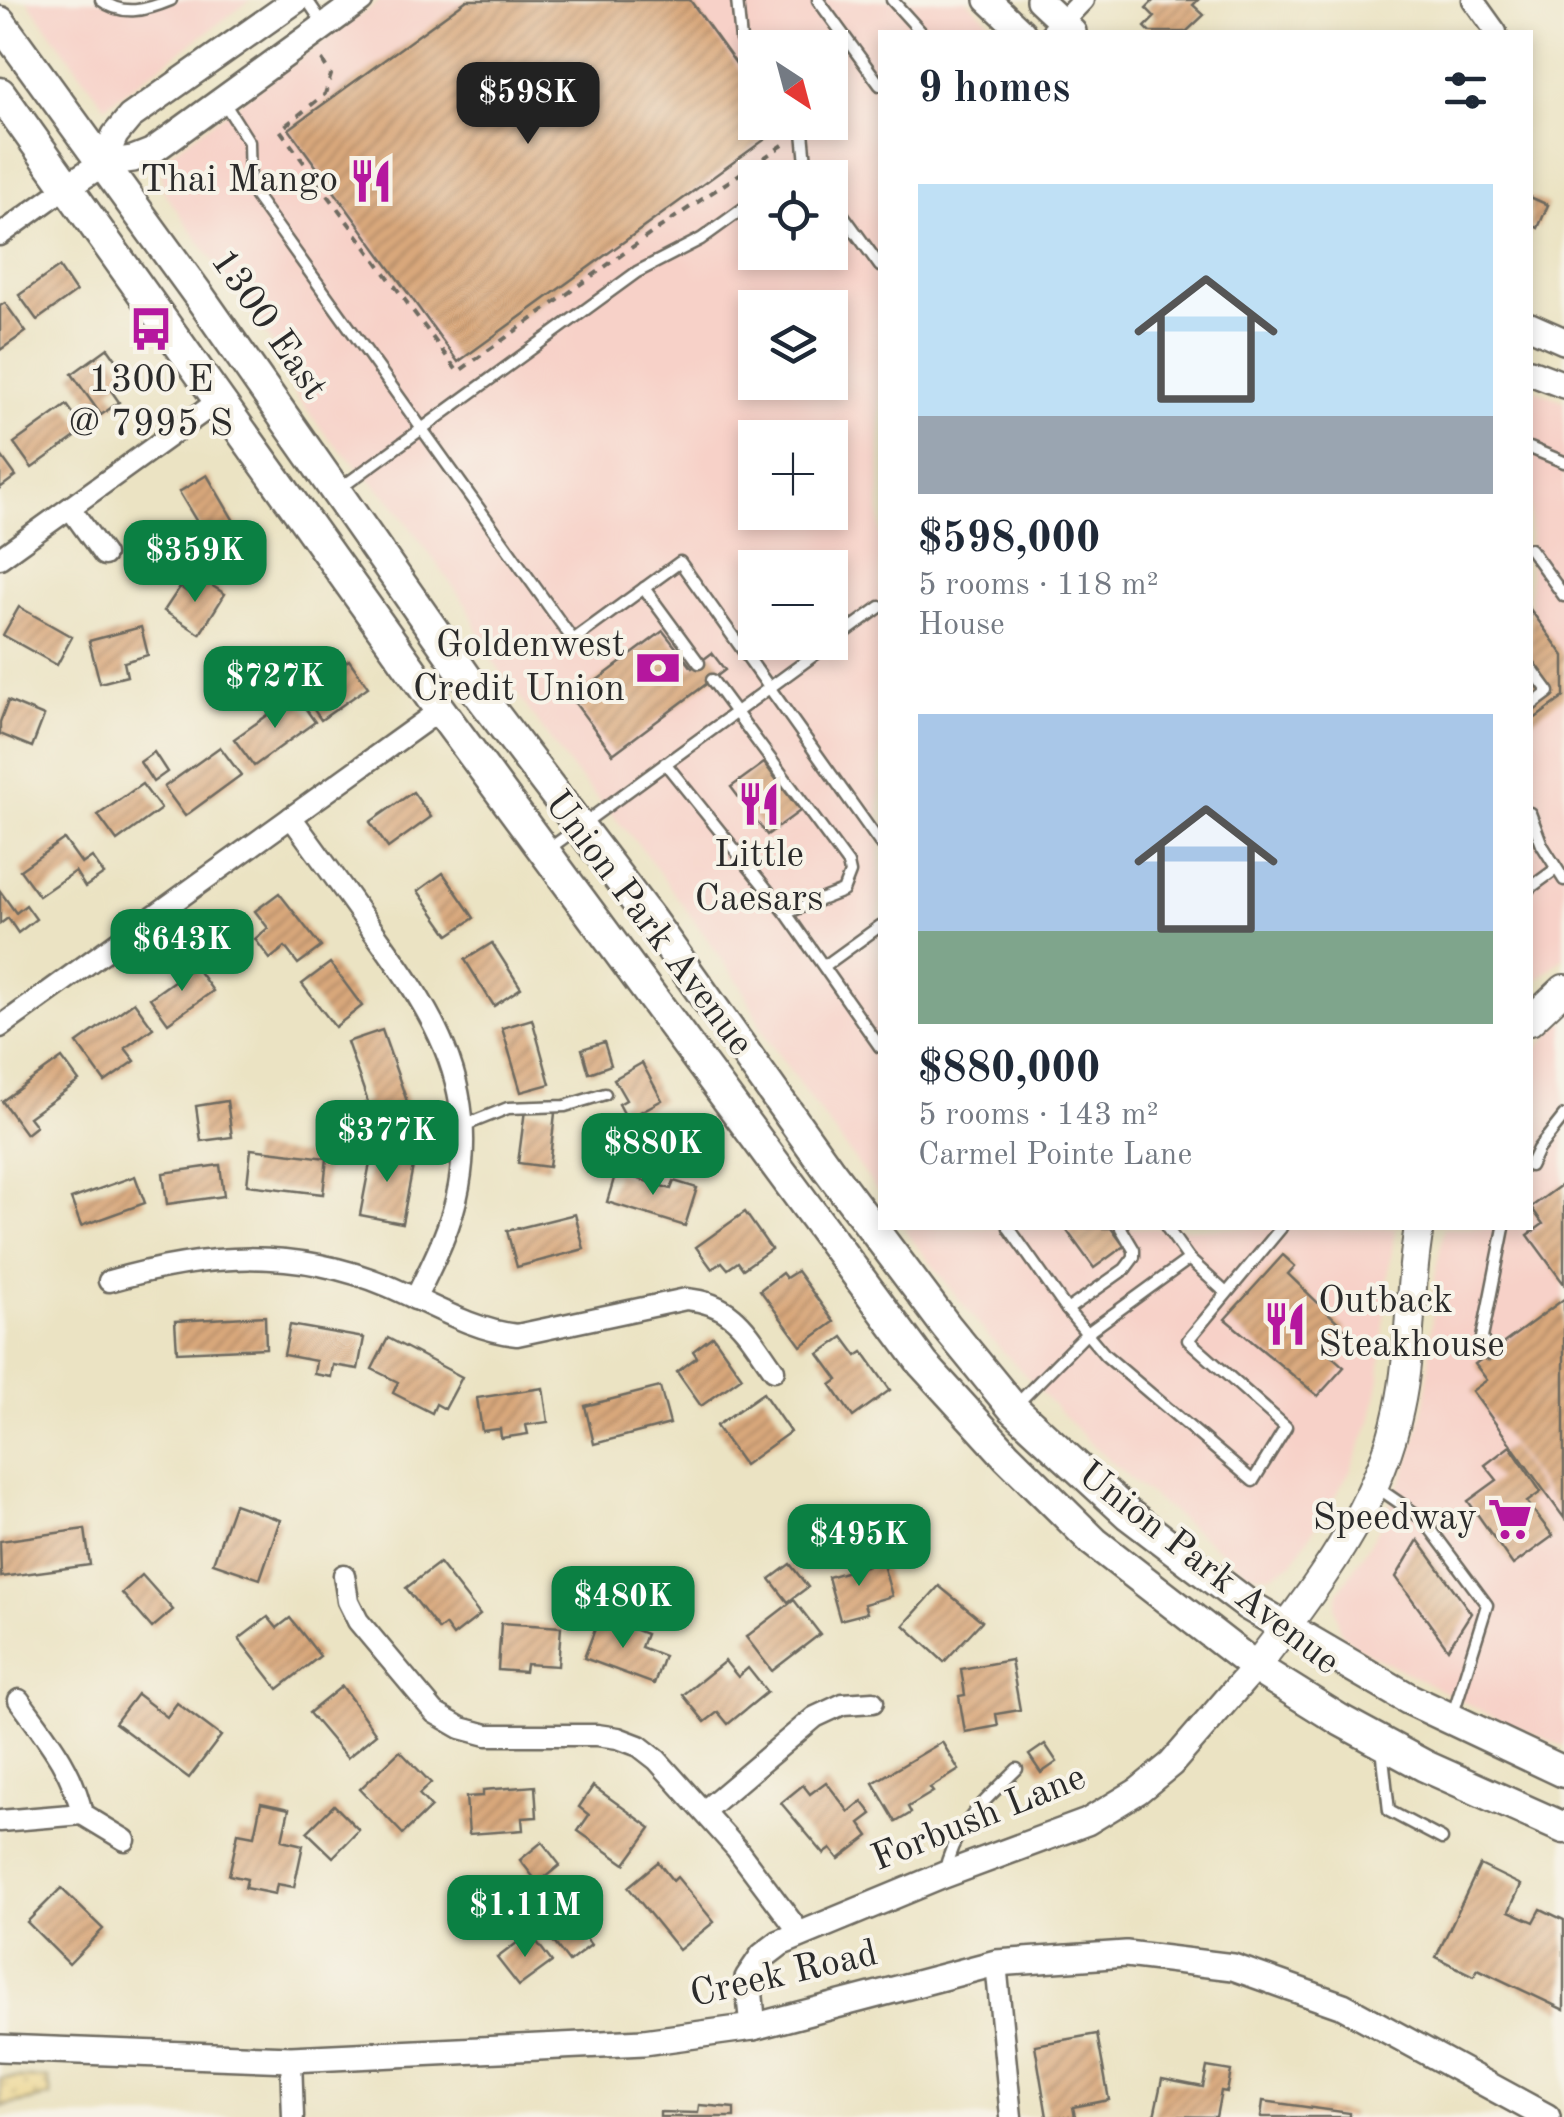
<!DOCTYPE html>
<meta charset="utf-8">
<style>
body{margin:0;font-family:"Old Standard TT",serif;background:#f6f6f7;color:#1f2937;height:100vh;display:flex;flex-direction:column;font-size:38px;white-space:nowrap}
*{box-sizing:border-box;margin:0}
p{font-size:32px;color:#747a83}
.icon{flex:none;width:55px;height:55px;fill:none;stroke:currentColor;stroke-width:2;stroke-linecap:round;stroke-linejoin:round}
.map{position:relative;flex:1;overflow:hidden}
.details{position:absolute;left:878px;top:30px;width:655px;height:1200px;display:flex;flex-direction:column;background:#fff;border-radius:0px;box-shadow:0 5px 15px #0003}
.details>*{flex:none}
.needle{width:65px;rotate:144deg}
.controls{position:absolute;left:738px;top:30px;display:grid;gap:20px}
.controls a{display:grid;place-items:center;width:110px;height:110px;border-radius:0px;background:#fff;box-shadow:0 5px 15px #0003;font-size:50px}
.price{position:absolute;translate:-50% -85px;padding:0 22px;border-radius:20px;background:#0b8043;color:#fff;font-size:32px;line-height:65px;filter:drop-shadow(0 2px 5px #0008)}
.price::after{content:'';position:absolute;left:50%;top:60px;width:30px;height:22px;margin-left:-15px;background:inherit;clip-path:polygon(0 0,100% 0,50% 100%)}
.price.active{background:#222;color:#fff}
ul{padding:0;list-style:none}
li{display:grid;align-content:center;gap:20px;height:530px;padding:0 40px}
li span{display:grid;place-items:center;height:310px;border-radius:0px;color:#555}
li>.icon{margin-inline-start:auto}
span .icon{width:180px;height:180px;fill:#fffc;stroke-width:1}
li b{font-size:42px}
h2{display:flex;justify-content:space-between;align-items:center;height:120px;padding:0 40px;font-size:42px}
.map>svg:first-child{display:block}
</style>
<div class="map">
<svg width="1564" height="2117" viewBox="0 0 1564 2117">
<defs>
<pattern id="sand-dots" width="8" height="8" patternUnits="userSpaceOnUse" patternTransform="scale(2.5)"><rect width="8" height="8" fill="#eeda9e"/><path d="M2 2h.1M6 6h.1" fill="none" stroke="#cb8" stroke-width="1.8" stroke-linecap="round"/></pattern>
<pattern id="building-hatch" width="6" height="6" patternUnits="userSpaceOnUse" patternTransform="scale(2.5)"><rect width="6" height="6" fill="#d9a87c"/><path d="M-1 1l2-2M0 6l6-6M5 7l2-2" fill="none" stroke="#b08966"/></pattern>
</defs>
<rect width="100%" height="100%" fill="#f7f3e8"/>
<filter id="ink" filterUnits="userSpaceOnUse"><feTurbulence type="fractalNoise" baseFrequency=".01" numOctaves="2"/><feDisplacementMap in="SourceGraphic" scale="20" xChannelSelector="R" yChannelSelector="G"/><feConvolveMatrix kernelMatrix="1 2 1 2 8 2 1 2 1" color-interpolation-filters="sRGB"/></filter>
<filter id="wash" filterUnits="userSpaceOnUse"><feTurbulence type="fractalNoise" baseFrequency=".0048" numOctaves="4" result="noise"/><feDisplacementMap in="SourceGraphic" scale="40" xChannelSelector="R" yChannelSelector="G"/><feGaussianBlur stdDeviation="2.25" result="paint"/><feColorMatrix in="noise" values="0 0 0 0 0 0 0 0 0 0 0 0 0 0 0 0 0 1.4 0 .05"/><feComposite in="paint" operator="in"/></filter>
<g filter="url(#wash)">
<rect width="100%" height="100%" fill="#ebe3c3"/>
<g fill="#f7d1c8" fill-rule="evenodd">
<path d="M27,0H251L105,106Z"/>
<path d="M381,0H967L1001,32H880V1195L767,1039L742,987L643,850L570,767L491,658L467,606L393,503L326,435L295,394L272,343L164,192L161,173L170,153ZM755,48H830V122H755ZM755,178H830V252H755ZM755,308H830V382H755ZM755,438H830V512H755ZM755,568H830V642H755Z"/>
<path d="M1530,388L1564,401V957L1530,986Z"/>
<path d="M1564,1019V1747L1489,1715L1355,1646L1340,1631L1335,1607L1338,1593L1374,1537L1405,1473L1417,1435L1426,1397L1435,1277L1444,1228H1530V1056Z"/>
<path d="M903,1228H1395L1387,1284L1380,1378L1371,1421L1350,1472L1293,1562L1270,1576L1248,1573L1134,1482L1086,1439L988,1336Z"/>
</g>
<path fill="url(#sand-dots)" stroke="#8c8264" stroke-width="2.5" d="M0,2078H48L51,2096L0,2107Z"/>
<g id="blocks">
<g fill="url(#building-hatch)">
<path d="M467,0H690L755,90V122H779L782,127L458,362L289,129Z"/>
<path d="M1154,0H1198L1193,5L1204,15L1186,32H1150L1145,27L1155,17L1146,8Z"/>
<path d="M1530,197L1548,205L1538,228L1534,226L1530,235Z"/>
<path d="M59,267L76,292L37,320L19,295Z"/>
<path d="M5,303L26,332L0,350V306Z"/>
<path d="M108,348L128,376L110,389L119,402L101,415L72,374Z"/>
<path d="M67,405L85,430L32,468L14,443Z"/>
<path d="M0,454L16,476L0,488Z"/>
<path d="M207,475L241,533L213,549L179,492Z"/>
<path d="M197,576L225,594L200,634L164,611L180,587L187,592Z"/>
<path d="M19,607L72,637L57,665L3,635Z"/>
<path d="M1530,609L1564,656V697L1530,722Z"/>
<path d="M141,627L148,655L124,662L127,676L100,683L89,641Z"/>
<path d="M663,631L692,668L712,653L725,670L613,754L572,699Z"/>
<path d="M349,660L368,687L321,720L293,679L310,668L319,681Z"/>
<path d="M296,695L315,722L254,766L234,739Z"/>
<path d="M8,701L44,716L32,747L0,734V722Z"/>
<path d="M220,747L241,775L185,816L164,787Z"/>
<path d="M154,752L167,772L153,782L140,762Z"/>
<path d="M764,763L800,811L767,835L731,787Z"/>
<path d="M142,784L161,809L117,841L98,815Z"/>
<path d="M413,792L431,817L388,848L370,822Z"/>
<path d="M64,839L82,864L92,857L104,874L85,887L75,871L39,896L20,870Z"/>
<path d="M443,873L474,918L449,935L418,891Z"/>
<path d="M0,891L16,913L26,905L36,919L18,933L8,918L0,924Z"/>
<path d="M279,893L321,947L298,964L285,947L270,959L255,939L268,928L255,911Z"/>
<path d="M221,927L232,941L218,952L207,937Z"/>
<path d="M492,943L521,988L494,1006L465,960Z"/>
<path d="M330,963L362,1006L335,1027L302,984Z"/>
<path d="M195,966L213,991L168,1023L150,998Z"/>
<path d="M134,1002L153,1028L125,1048L135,1061L105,1082L77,1043Z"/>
<path d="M532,1019L550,1084L521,1092L502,1028Z"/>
<path d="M382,1030L410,1110L367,1125L360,1105L368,1102L347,1042Z"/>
<path d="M604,1042L611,1065L589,1073L582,1049Z"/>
<path d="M62,1058L79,1081L29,1117L36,1126L26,1134L2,1101Z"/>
<path d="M642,1063L662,1100L627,1119L619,1104L626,1100L614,1079Z"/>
<path d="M227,1101L232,1137L201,1141L196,1106Z"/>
<path d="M525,1110L555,1113L549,1167L518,1163Z"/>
<path d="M373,1147L415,1156L402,1223L360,1215Z"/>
<path d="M251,1149L327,1158L323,1194L247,1185Z"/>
<path d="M220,1165L224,1196L167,1204L163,1173Z"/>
<path d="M616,1172L671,1189L674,1181L697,1188L685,1226L607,1202Z"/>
<path d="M135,1176L145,1203L81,1226L71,1199Z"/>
<path d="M1564,1183V1284L1528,1235L1543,1224L1531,1207Z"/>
<path d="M745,1212L771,1249L743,1269L738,1262L728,1269L722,1262L712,1269L696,1247Z"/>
<path d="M575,1214L584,1249L517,1267L507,1231Z"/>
<path d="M1065,1228H1111L1124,1246L1094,1268Z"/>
<path d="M1283,1255L1295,1266L1288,1274L1346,1330L1327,1352L1344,1367L1318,1396L1225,1319Z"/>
<path d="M797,1271L834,1322L801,1346L760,1290L782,1273L786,1278Z"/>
<path d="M1564,1299V1518L1472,1391L1487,1380L1475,1364Z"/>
<path d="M265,1316L266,1348L177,1352L175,1321Z"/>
<path d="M290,1325L364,1338L358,1369L333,1365L331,1377L314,1374L316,1361L284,1355Z"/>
<path d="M713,1336L742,1377L701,1406L677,1372L697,1357L693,1351Z"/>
<path d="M843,1337L857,1356L863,1352L890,1390L853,1417L831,1385L838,1380L819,1354Z"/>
<path d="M388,1338L462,1377L445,1409L436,1404L432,1413L393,1393L398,1382L372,1369Z"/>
<path d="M660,1387L670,1424L594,1444L585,1406Z"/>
<path d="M543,1388L548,1422L526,1425L528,1434L501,1438L500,1429L482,1431L477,1398Z"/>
<path d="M763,1393L790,1432L744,1465L716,1426Z"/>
<path d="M1510,1446L1541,1492L1527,1502L1553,1536L1513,1565L1468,1501L1497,1480L1485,1465Z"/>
<path d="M234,1504L280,1520L260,1579L213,1563Z"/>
<path d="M85,1529L90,1565L1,1577L0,1541Z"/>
<path d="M1418,1540L1471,1613L1448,1649L1396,1577Z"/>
<path d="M882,1561L892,1596L864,1604L867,1613L840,1620L828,1577Z"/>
<path d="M439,1563L480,1615L453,1636L445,1625L439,1630L406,1588Z"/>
<path d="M790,1564L808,1587L788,1602L770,1579Z"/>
<path d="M142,1575L173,1610L152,1628L122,1593Z"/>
<path d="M939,1586L982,1621L944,1662L904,1625Z"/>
<path d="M794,1600L820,1634L772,1671L746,1637Z"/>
<path d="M600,1616L646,1634L641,1647L664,1656L654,1684L584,1658Z"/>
<path d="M268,1617L277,1628L290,1618L320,1656L278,1689L239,1639Z"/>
<path d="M501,1623L561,1627L558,1666L526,1664L525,1672L498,1670Z"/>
<path d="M1011,1660L1020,1710L996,1714L998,1726L965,1732L959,1696L965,1695L961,1669Z"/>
<path d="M725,1661L738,1677L748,1668L767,1692L728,1724L718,1712L705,1722L683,1695Z"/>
<path d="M342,1686L376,1734L347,1758L309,1713Z"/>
<path d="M137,1694L167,1717L177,1703L221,1736L189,1778L115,1723Z"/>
<path d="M942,1742L959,1770L930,1788L933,1792L908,1807L911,1813L896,1822L873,1783Z"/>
<path d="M1045,1744L1057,1762L1041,1773L1029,1755Z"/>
<path d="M400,1751L431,1783L419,1794L431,1807L403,1834L360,1789Z"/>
<path d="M826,1782L849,1812L862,1801L872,1814L860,1823L869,1836L839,1859L831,1849L824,1854L781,1803L803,1785L810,1794Z"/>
<path d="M535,1786L537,1817L522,1818L523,1830L469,1834L466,1797L483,1796V1790Z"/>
<path d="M593,1786L651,1828L625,1864L578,1831L589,1815L579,1807Z"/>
<path d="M261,1803L289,1809L282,1840L303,1845L294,1887L277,1884L275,1894L245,1888L247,1879L229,1875L238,1833L254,1836Z"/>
<path d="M334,1805L359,1830L333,1857L307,1832Z"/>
<path d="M542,1842L560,1865L538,1883L520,1860Z"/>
<path d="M658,1862L673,1881L677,1877L714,1922L679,1950L628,1887Z"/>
<path d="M1480,1865L1521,1885L1509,1911L1534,1922L1541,1909L1564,1920V2010L1478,1969L1474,1976L1436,1957Z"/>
<path d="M61,1888L103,1929L69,1964L27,1922Z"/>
<path d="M556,1899L591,1945L569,1962L534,1916Z"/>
<path d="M530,1933L552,1962L519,1986L497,1958Z"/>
<path d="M1097,2034L1109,2100L1073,2107L1075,2117H1047L1035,2045Z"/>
<path d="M1207,2067L1231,2071L1227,2092L1221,2091L1216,2117L1154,2116L1162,2079L1203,2087Z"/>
<path d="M1263,2101L1350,2113V2117H1261Z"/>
<path d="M699,2105L734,2108V2117H660V2112L698,2113Z"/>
</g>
</g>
</g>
<g filter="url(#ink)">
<use href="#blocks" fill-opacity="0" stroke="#6e6b60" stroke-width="2.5"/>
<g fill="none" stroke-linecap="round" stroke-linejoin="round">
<g stroke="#6e6b60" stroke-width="15">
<g id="service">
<path d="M101,0C123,17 147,10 171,0"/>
<path d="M307,0L324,25"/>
<path d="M737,0L741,40L755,60"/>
<path d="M818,0L880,85"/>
<path d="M892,0L921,32"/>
<path d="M223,101L249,142L250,186L256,197L573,640L680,562L880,843"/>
<path d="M798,122L803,132L806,163"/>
<path d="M786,178L806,163L816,178"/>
<path d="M830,197L880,266"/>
<path d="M1530,448L1564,462"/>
<path d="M338,490L637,272L701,239L755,200"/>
<path d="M1530,549L1564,596"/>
<path d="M644,588L699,663"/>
<path d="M1530,666L1549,692L1530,706"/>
<path d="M712,680L848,864L850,873L843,891L786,913"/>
<path d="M665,763L786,913L880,1047"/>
<path d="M1530,813L1542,845L1564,880"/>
<path d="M546,851L880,607"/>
<path d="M1530,888L1556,869"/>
<path d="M826,965L880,926"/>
<path d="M463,1126L508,1108L565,1106L605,1094"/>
<path d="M1530,1166L1538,1149L1564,1116"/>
<path d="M1009,1228L1067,1310L1105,1355L1253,1481L1286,1427L1188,1340L1281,1228"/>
<path d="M1167,1228L1189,1259L1225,1292"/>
<path d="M1067,1310L1125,1269L1134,1257V1250L1121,1228"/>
<path d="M1488,1354L1482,1338L1504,1228"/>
<path d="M1014,1407L1086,1334L1189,1259"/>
<path d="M1375,1486L1423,1519L1487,1605L1452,1717"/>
<path d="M1382,1748L1389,1811L1442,1839"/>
<path d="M944,1874C954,1825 983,1803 1017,1769"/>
</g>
</g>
<g stroke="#6e6b60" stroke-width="25">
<g id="minor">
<path d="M1473,0L1496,32"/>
<path d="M1052,32L1083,0"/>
<path d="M0,235L68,186"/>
<path d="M70,508L104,555"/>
<path d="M0,558L218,401"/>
<path d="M291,817C318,854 345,891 371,928C430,1009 478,1079 459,1186C452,1226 433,1263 415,1299"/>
<path d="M0,1027L440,710"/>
<path d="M109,1281C205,1253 294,1247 388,1286C430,1304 472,1330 517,1335L686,1299C735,1303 748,1334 774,1370"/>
<path d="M344,1575L348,1601L358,1621L435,1713L461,1728L487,1735H597L618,1738L639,1746L657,1760L736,1848L800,1933"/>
<path d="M19,1700C46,1737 73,1769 82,1814L125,1840"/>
<path d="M704,1811L815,1717L843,1704L873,1702"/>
<path d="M0,1821L82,1814"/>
<path d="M996,1963L1011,2117"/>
<path d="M291,2059L293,2117"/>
</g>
</g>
<g stroke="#6e6b60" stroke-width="30">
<g id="tertiary">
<path d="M988,0L1022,32"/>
<path d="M1039,0L1073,32"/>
<path d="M103,163L115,135L130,117L296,0"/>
<path d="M68,186L103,163L133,159L151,152L360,0"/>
<path d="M1530,326L1564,341"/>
<path d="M1530,372L1564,385"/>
<path d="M753,2027L748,1978L763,1956L780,1943L944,1875L1087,1822L1138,1791L1171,1764L1255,1667"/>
<path d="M0,2048L291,2059L644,2042L753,2027L996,1963L1126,1954L1233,1967L1343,2006L1547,2117"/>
</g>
</g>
<g stroke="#6e6b60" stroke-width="32">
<g id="secondary">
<path d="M1530,1021L1564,989"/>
<path d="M1255,1667C1314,1591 1379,1507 1399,1409C1412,1350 1408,1288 1419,1228"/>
</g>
</g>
<g stroke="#6e6b60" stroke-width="35">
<g id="primary">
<path d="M0,22L199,296L466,677L649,918L828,1169L946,1326L1013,1408L1128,1514L1248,1605L1409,1699L1564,1772"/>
<path d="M0,93L440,710L923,1364L1007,1456L1094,1542L1255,1667L1340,1720L1425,1766L1564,1828"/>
</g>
</g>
<path stroke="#6e6b60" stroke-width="4" stroke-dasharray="8 8" stroke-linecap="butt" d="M322,60L331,75L325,94L280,130L458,372L659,228L786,143"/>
<use href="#service" stroke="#fff" stroke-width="10"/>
<use href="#minor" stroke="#fff" stroke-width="20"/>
<use href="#tertiary" stroke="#fff" stroke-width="25"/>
<use href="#secondary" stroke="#fff" stroke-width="28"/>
<use href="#primary" stroke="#fff" stroke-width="30"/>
</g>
</g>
<defs>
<g id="restaurant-bare" transform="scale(3.45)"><path d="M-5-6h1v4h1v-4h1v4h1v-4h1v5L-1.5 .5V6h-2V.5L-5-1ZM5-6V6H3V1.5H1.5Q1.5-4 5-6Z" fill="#b5179e" stroke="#f7f3e8" stroke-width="2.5" paint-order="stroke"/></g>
<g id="bus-bare" transform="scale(3.45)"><path d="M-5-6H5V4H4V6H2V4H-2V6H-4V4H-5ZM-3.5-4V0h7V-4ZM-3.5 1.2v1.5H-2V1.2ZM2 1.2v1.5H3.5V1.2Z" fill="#b5179e" stroke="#f7f3e8" stroke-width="2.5" paint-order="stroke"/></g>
<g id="bank-bare" transform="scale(3.45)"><path d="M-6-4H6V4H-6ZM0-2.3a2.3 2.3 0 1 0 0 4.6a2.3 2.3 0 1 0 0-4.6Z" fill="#b5179e" stroke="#f7f3e8" stroke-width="2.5" paint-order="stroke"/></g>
<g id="supermarket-bare" transform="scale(3.45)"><path d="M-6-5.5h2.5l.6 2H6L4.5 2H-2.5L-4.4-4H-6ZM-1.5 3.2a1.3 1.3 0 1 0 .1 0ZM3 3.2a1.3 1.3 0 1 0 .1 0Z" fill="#b5179e" stroke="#f7f3e8" stroke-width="2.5" paint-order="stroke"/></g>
</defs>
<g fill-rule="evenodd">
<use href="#restaurant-bare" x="371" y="181"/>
<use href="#bus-bare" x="151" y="329"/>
<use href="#bank-bare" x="658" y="668"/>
<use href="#restaurant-bare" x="759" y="804"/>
<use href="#restaurant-bare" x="1285" y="1324"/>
<use href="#supermarket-bare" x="1510" y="1519"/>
</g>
<g text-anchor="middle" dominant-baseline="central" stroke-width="8" stroke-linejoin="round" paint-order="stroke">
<g font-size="38" fill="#2b2b2b" stroke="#f7f3e8" text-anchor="end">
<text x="338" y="181">Thai Mango</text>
<text x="151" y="381" text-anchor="middle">1300 E<tspan x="151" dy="44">@ 7995 S</tspan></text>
<text x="625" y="646">Goldenwest<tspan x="625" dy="44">Credit Union</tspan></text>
<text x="759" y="856" text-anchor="middle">Little<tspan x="759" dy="44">Caesars</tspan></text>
<text x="1318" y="1302" text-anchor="start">Outback<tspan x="1318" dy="44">Steakhouse</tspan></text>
<text x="1477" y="1519">Speedway</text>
</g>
<g font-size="38" fill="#2b2b2b" stroke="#f7f3e8">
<text transform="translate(268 325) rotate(55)">1300 East</text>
<text transform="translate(648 924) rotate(53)">Union Park Avenue</text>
<text transform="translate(1208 1569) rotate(38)">Union Park Avenue</text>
<text transform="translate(979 1819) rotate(-22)">Forbush Lane</text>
<text transform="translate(784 1975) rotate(-13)">Creek Road</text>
</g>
</g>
</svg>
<div class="controls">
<a><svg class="needle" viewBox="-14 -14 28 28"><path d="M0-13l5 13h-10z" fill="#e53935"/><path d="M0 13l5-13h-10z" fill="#747a83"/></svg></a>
<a><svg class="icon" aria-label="locate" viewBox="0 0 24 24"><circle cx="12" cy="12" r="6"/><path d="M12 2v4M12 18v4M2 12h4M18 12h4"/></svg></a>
<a><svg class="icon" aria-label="layers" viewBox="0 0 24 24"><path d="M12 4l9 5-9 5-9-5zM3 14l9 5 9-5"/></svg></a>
<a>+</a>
<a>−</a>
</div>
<b class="price active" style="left:528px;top:147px">$598K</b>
<b class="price" style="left:195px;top:605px">$359K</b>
<b class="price" style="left:275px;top:731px">$727K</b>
<b class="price" style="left:182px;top:994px">$643K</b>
<b class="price" style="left:387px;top:1185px">$377K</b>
<b class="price" style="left:653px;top:1198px">$880K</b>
<b class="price" style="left:859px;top:1589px">$495K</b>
<b class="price" style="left:623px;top:1651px">$480K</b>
<b class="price" style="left:525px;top:1960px">$1.11M</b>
<section class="details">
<h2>9 homes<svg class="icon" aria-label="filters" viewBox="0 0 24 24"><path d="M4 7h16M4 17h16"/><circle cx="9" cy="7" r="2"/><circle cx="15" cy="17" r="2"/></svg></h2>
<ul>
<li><span style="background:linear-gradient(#bfe0f5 75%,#9aa5b1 0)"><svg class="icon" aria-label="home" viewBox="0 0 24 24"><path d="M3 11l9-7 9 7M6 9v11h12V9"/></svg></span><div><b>$598,000</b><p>5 rooms · 118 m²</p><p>House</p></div></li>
<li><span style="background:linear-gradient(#a9c7e8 70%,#7fa58c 0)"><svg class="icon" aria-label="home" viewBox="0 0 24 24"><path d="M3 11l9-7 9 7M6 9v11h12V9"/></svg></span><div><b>$880,000</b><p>5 rooms · 143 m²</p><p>Carmel Pointe Lane</p></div></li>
</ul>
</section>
</div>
